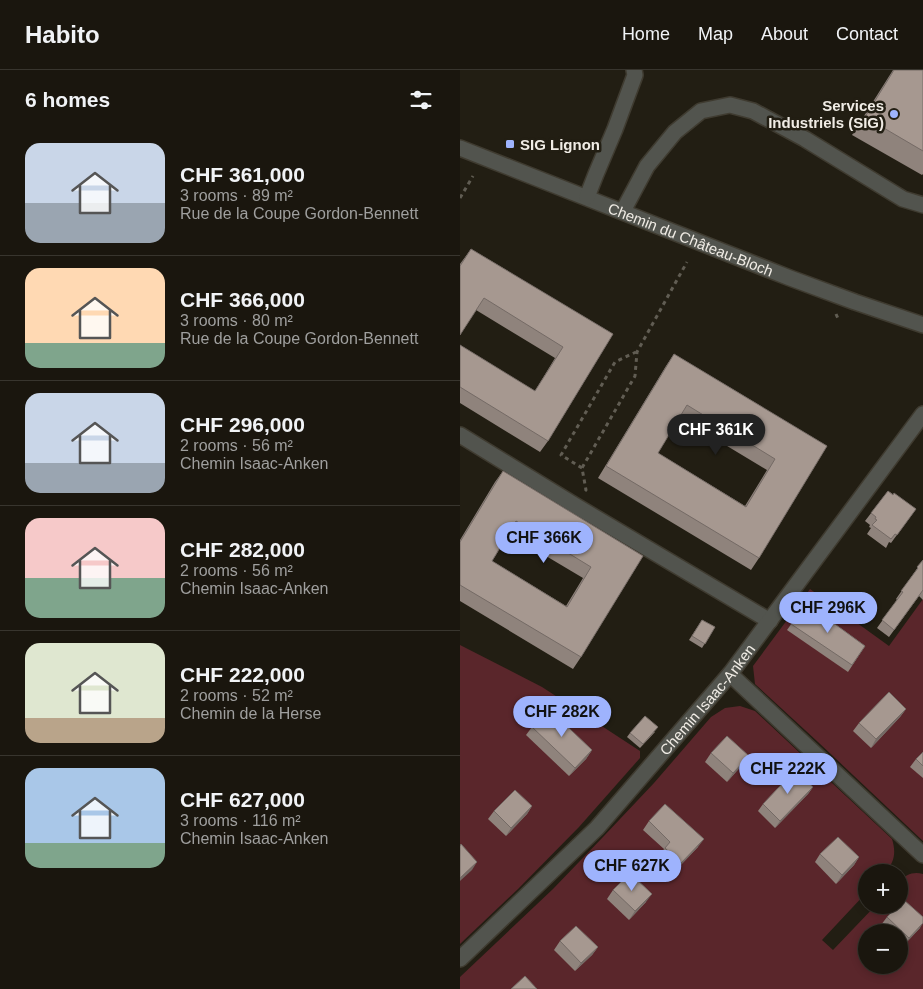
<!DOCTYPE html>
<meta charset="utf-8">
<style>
body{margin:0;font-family:Helvetica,sans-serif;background:#27231c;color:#f1f3f6;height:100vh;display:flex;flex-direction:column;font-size:19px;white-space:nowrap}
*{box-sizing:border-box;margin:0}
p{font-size:16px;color:#9f9f9e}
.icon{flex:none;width:28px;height:28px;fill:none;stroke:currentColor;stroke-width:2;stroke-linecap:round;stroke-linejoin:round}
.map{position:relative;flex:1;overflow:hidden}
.sheet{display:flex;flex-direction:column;background:#1a160e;width:460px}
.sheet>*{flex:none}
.buttons{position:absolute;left:398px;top:794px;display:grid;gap:10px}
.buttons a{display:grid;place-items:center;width:50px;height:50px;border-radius:50%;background:#1a160e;box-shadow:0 2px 8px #0003,0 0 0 1px #38352e;font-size:25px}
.price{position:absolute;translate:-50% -42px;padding:0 11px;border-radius:18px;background:#9eb3fd;color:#111;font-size:16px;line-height:32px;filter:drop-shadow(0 1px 2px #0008)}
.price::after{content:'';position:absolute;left:50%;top:30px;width:15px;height:11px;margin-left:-8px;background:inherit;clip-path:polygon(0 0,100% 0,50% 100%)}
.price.current{background:#222;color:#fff}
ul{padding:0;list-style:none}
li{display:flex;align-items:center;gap:15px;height:125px;padding:0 25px}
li+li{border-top:1px solid #38352e}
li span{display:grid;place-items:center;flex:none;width:140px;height:100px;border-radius:15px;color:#555}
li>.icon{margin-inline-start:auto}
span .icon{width:60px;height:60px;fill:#fffc;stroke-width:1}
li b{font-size:21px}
h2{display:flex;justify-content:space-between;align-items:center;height:60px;padding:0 25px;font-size:21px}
header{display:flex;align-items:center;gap:30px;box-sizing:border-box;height:70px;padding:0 25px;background:#1a160e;border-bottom:1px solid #38352e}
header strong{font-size:24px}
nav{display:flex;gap:28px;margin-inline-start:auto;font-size:18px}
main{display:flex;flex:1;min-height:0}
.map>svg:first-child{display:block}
</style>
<header>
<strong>Habito</strong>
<nav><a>Home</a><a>Map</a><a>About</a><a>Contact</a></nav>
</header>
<main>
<section class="sheet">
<h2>6 homes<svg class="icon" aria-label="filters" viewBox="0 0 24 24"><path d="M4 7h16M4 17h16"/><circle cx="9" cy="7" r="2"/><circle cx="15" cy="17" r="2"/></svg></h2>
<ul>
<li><span style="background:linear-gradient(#c9d6e8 60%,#9aa5b1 0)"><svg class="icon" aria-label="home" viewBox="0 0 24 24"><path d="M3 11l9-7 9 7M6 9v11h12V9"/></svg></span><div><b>CHF 361,000</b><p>3 rooms · 89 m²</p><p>Rue de la Coupe Gordon-Bennett</p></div></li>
<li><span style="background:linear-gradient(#ffd9b3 75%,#7fa58c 0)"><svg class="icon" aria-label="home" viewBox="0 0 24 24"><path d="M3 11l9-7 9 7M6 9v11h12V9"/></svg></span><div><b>CHF 366,000</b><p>3 rooms · 80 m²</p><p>Rue de la Coupe Gordon-Bennett</p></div></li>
<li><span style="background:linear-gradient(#c9d6e8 70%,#9aa5b1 0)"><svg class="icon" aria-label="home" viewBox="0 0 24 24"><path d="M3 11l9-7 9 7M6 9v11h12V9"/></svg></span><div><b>CHF 296,000</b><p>2 rooms · 56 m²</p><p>Chemin Isaac-Anken</p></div></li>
<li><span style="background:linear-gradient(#f6c9c9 60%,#7fa58c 0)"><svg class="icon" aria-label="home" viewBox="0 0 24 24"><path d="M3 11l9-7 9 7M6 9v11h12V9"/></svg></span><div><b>CHF 282,000</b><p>2 rooms · 56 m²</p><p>Chemin Isaac-Anken</p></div></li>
<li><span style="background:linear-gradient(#dfe7d0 75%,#b9a48a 0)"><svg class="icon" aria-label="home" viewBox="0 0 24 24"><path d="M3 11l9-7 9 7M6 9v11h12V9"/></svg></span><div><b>CHF 222,000</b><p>2 rooms · 52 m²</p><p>Chemin de la Herse</p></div></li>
<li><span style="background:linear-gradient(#a9c7e8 75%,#7fa58c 0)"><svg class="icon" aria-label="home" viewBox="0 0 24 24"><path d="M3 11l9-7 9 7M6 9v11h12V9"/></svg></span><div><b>CHF 627,000</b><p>3 rooms · 116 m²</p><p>Chemin Isaac-Anken</p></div></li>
</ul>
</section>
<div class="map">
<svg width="463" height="919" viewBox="0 0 463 919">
<rect width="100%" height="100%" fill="#221e13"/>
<g fill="#5a262b" fill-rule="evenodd">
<path d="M350,519L429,576L463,529V771L358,672L295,614L293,596Z"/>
<path d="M0,575L82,617L180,681V688L119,757L58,819L0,874Z"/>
<path d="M280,636L295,641L432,769C436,782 435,792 425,802H406V823L362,870L373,880L416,835H439V811C446,805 453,801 463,804V919H0V907L93,819L143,767L194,713L251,647L265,638ZM406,862H439V895H406Z"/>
</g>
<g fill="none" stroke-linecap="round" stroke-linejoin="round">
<g stroke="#3f3b30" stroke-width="18">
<g id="minor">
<path id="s1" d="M0,78L330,208L395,232L463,255"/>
<path d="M127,127L136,104L155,59L175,5L174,0"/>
<path d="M163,141L187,96L215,62L241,41L270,35L293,41L345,69L443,129L463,135"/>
<path d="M0,365L116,436L310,551"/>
<path d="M270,604L463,785"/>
<path id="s2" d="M0,889L137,758L270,604L463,344"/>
</g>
</g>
<g stroke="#615d53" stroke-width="3" stroke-dasharray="4 4" stroke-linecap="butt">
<path d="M0,128L13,106"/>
<path d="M376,244L379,251"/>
<path d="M122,398L101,385L155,292L176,282"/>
<path d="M125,421L126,420L122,398L175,306L177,282L227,192"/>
</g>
<use href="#minor" stroke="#52544e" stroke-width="15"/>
</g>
<g fill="#8f837c" fill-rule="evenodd">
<path d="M433,0H463V104L462,105L392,65Z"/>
<path d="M11,179L153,264L88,371L80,382L0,333V275L75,321L95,288L16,240L0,265V194Z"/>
<path d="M214,284L367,376L299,488L291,500L138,408L206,296ZM219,347L307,400L285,436L198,383Z"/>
<path d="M43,401L183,486L121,587L113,599L0,531V470L35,412ZM49,464L123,508L106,536L32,491Z"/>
<path d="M428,421L456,439L431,473L429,472L426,478L407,464L411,458L409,457L410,455L405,451Z"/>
<path d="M463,490V530L459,526L429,567L417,558L437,530L436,529Z"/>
<path d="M346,533L405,576L388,602L327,560Z"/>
<path d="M242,550L255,557L242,578L229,570Z"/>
<path d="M446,639L440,647L411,678L393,661L399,653Z"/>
<path d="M72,657L132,680L126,689L109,706L66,665Z"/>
<path d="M195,662L180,678L167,667L170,663Z"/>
<path d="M463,682V708L450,697L456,689Z"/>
<path d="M251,683L289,686L283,694L267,712L245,692Z"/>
<path d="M353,717L348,724L315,758L298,741L303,734Z"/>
<path d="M72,736L67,744L46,766L28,749L34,741Z"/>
<path d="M189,751L238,777L215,801L199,786L204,779L183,760Z"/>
<path d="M360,784L399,787L394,795L376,814L355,792Z"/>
<path d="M153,820L186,832L169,850L147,829Z"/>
<path d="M427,847L460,858L443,876L439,872V862H429L421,855Z"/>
<path d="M100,871L138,877L132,885L115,901L94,880Z"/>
</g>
<g fill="#746a65">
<path d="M446,639L440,647L411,678L416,669Z"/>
<path d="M132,680L126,689L109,706L115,698Z"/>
<path d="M289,686L283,694L267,712L273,703Z"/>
<path d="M353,717L348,724L315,758L320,751Z"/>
<path d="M72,736L67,744L46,766L51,758Z"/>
<path d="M244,769L238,777L215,801L221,793Z"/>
<path d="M399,787L394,795L376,814L382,805Z"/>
<path d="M17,792L12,800L0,811V808Z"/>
<path d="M192,824L186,832L169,850L175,841Z"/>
<path d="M463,853L460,858L443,876L449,868Z"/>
<path d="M138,877L132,885L115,901L121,893Z"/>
</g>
<g fill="#a69890" stroke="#746a65" fill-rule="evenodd">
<path d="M434,0H463V81L405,47Z"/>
<path d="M11,179L153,264L88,371L0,317V275L75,321L103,277L24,228L0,265V196Z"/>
<path d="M214,284L367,376L299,488L146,396ZM227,335L315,389L286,437L198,383Z"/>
<path d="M43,401L183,486L121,587L0,515V472ZM56,451L131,497L107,537L32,491Z"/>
<path d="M428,421L433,425L434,423L456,439L437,465L435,464L431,469L412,455L417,450L415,449L416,447L411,443Z"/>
<path d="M463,490V520L434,560L422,550L443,522L441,521L458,498L457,497Z"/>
<path d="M346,533L405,576L392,595L331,554Z"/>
<path d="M242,550L255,557L245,574L232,566Z"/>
<path d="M429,622L446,639L416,669L399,653Z"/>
<path d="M89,639L132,680L115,698L72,657Z"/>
<path d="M185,646L198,657L183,674L170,663Z"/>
<path d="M267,666L289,686L273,703L251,683Z"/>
<path d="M463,682V696L456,689Z"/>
<path d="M335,700L353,717L320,751L303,734Z"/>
<path d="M55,720L72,736L51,758L34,741Z"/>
<path d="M205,734L244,769L221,793L205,778L210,772L189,751Z"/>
<path d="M378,767L399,787L382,805L360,784Z"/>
<path d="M1,774L17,792L0,808V776Z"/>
<path d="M170,803L192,824L175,841L153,820Z"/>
<path d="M444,830L463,847V853L449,868L427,847Z"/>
<path d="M116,856L138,877L121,893L100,871Z"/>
<path d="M65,906L77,919H51Z"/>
</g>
<g fill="#9eb3fd" stroke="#221e13" stroke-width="2">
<circle cx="434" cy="44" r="5"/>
<rect x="45" y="69" width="10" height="10" rx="2.5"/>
</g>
<g text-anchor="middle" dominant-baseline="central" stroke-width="5" stroke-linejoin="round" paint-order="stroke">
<g font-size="15" font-weight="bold" fill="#f0ece5" stroke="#221e13" text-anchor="end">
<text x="424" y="35">Services<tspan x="424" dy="17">Industriels (SIG)</tspan></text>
<text x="60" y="74" text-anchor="start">SIG Lignon</text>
</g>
<g font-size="15" fill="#f0ece5" stroke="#221e13">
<text stroke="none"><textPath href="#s1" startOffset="248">Chemin du Château-Bloch</textPath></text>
<text stroke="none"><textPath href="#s2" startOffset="359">Chemin Isaac-Anken</textPath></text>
</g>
</g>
</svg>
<div class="buttons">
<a>+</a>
<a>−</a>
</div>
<b class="price current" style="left:256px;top:386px">CHF 361K</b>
<b class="price" style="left:84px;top:494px">CHF 366K</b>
<b class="price" style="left:368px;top:564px">CHF 296K</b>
<b class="price" style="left:102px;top:668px">CHF 282K</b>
<b class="price" style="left:328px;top:725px">CHF 222K</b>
<b class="price" style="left:172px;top:822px">CHF 627K</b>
</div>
</main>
